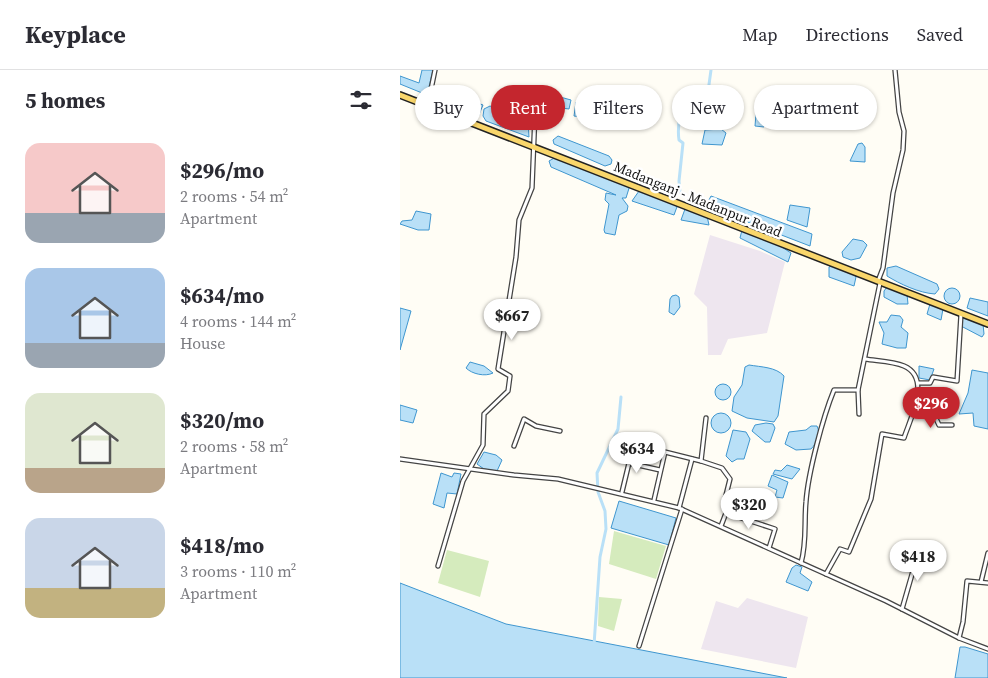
<!DOCTYPE html>
<meta charset="utf-8">
<style>
body{margin:0;font-family:"Source Serif 4",serif;background:#f2f2f3;color:#2b2b33;height:100vh;display:flex;flex-direction:column;font-size:19px;white-space:nowrap}
*{box-sizing:border-box;margin:0}
p{font-size:16px;color:#7c7c81}
.icon{flex:none;width:28px;height:28px;fill:none;stroke:currentColor;stroke-width:2;stroke-linecap:round;stroke-linejoin:round}
.map{position:relative;flex:1;overflow:hidden}
.drawer{display:flex;flex-direction:column;background:#fff;width:400px}
.drawer>*{flex:none}
.hud{position:absolute;left:15px;top:15px;width:475px;height:45px;display:flex;gap:10px}
.price{position:absolute;translate:-50% -42px;padding:0 11px;border-radius:18px;background:#fff;color:#222;font-size:16px;line-height:32px;filter:drop-shadow(0 1px 2px #0008)}
.price::after{content:'';position:absolute;left:50%;top:30px;width:15px;height:11px;margin-left:-8px;background:inherit;clip-path:polygon(0 0,100% 0,50% 100%)}
.price.active{background:#c4262e;color:#fff}
ul{padding:0;list-style:none}
li{display:flex;align-items:center;gap:15px;height:125px;padding:0 25px}
li span{display:grid;place-items:center;flex:none;width:140px;height:100px;border-radius:15px;color:#555}
li>.icon{margin-inline-start:auto}
span .icon{width:60px;height:60px;fill:#fffc;stroke-width:1}
li b{font-size:21px}
h2{display:flex;justify-content:space-between;align-items:center;height:60px;padding:0 25px;font-size:21px}
.tag{padding:0 18px;border-radius:22px;background:#fff;box-shadow:0 1px 4px #0004;font-size:18px;line-height:45px}
.tag.active{background:#c4262e;color:#fff}
header{display:flex;align-items:center;gap:30px;box-sizing:border-box;height:70px;padding:0 25px;background:#fff;border-bottom:1px solid #e1e1e2}
header strong{font-size:24px}
nav{display:flex;gap:28px;margin-inline-start:auto;font-size:18px}
main{display:flex;flex:1;min-height:0}
.map>svg:first-child{display:block}
</style>
<header>
<strong>Keyplace</strong>
<nav><a>Map</a><a>Directions</a><a>Saved</a></nav>
</header>
<main>
<section class="drawer">
<h2>5 homes<svg class="icon" aria-label="filters" viewBox="0 0 24 24"><path d="M4 7h16M4 17h16"/><circle cx="9" cy="7" r="2"/><circle cx="15" cy="17" r="2"/></svg></h2>
<ul>
<li><span style="background:linear-gradient(#f6c9c9 70%,#9aa5b1 0)"><svg class="icon" aria-label="home" viewBox="0 0 24 24"><path d="M3 11l9-7 9 7M6 9v11h12V9"/></svg></span><div><b>$296/mo</b><p>2 rooms · 54 m²</p><p>Apartment</p></div></li>
<li><span style="background:linear-gradient(#a9c7e8 75%,#9aa5b1 0)"><svg class="icon" aria-label="home" viewBox="0 0 24 24"><path d="M3 11l9-7 9 7M6 9v11h12V9"/></svg></span><div><b>$634/mo</b><p>4 rooms · 144 m²</p><p>House</p></div></li>
<li><span style="background:linear-gradient(#dfe7d0 75%,#b9a48a 0)"><svg class="icon" aria-label="home" viewBox="0 0 24 24"><path d="M3 11l9-7 9 7M6 9v11h12V9"/></svg></span><div><b>$320/mo</b><p>2 rooms · 58 m²</p><p>Apartment</p></div></li>
<li><span style="background:linear-gradient(#c9d6e8 70%,#c2b280 0)"><svg class="icon" aria-label="home" viewBox="0 0 24 24"><path d="M3 11l9-7 9 7M6 9v11h12V9"/></svg></span><div><b>$418/mo</b><p>3 rooms · 110 m²</p><p>Apartment</p></div></li>
</ul>
</section>
<div class="map">
<svg width="588" height="608" viewBox="0 0 588 608">
<rect width="100%" height="100%" fill="#fffdf5"/>
<g fill="#eee6ef">
<path d="M310,165L360,181L385,192L367,263L328,269L321,285H308L307,237L294,224Z"/>
<path d="M347,528L408,547L396,598L301,579L316,531L338,538Z"/>
</g>
<g fill="#d5ebbd">
<path d="M214,461L266,476L256,509L209,494Z"/>
<path d="M47,480L89,491L80,527L38,513Z"/>
<path d="M199,527L222,529L214,561L198,556Z"/>
</g>
<g fill="#b9e0f7" stroke="#3f96cf">
<path d="M22,0H33L27,25L0,14V6L19,13Z"/>
<path d="M49,22L83,35L78,47L45,34Z"/>
<path d="M153,25L171,30L169,39L146,36L147,27Z"/>
<path d="M184,28L204,34L202,48L196,49L174,46L176,32Z"/>
<path d="M357,32L367,33L364,57L355,56Z"/>
<path d="M90,36L128,52L129,67L86,51L83,46L84,39Z"/>
<path d="M321,59L326,63L322,75L302,74L305,60Z"/>
<path d="M158,66L209,86L212,90L211,94L205,96L154,74L153,70Z"/>
<path d="M462,73L465,77V92L450,91L458,74Z"/>
<path d="M156,87L230,115L226,128H222L228,136L227,141L219,145L215,165L205,163L204,160L209,134L205,130L206,123L216,125L151,97L149,91Z"/>
<path d="M239,121L278,134L274,145L232,131Z"/>
<path d="M311,126L412,164L410,176L306,136Z"/>
<path d="M390,135L410,138L407,157L387,150Z"/>
<path d="M285,139L307,146L309,155L281,150Z"/>
<path d="M16,141L31,144L29,160H18L0,154L2,151L12,150Z"/>
<path d="M342,160L374,172L391,183L388,192L340,168Z"/>
<path d="M453,169L463,171L467,175L460,188L451,190L443,187L442,182Z"/>
<path d="M432,196L453,203L456,207L454,216L429,207V197Z"/>
<path d="M496,196L537,214L539,219L535,224C519,223 500,214 487,206V198Z"/>
<path d="M487,217L507,224L508,234H497L484,227V221Z"/>
<circle cx="552" cy="226" r="8"/>
<path d="M276,225L279,227L280,237L274,245L269,242L270,229L272,226Z"/>
<path d="M570,228L588,232V246L567,238Z"/>
<path d="M530,234L543,239L541,250L527,244Z"/>
<path d="M0,238L11,241L0,280Z"/>
<path d="M491,245L500,246L503,250L501,257L508,263L506,278H497L482,274L484,263L479,252H487Z"/>
<path d="M563,246L583,254L584,264L582,267L561,256Z"/>
<path d="M70,292L84,296L93,303C85,307 72,304 66,298Z"/>
<path d="M349,295C361,297 376,297 384,306L378,346L374,352L347,348L332,341L334,327L342,315L345,297Z"/>
<path d="M519,296L534,299L530,310L519,308Z"/>
<path d="M572,300L588,303V359L574,356L573,343L559,344L568,323Z"/>
<circle cx="323" cy="322" r="8"/>
<path d="M0,335L17,340L13,353L0,350Z"/>
<circle cx="321" cy="353" r="10"/>
<path d="M366,353L373,354L375,358L370,372H365L352,361L355,355Z"/>
<path d="M411,356H417C421,364 417,373 411,379L396,380L385,374L389,362L406,360Z"/>
<path d="M333,360L346,362L350,369L344,389H337L332,392L326,386Z"/>
<path d="M84,382L96,385L102,390L97,401L84,399L77,394Z"/>
<path d="M387,395L400,399L392,409L373,404L375,400L381,401Z"/>
<path d="M41,403L52,407L54,403L61,404L57,424L47,423L44,438L33,434Z"/>
<path d="M372,405L388,412L383,428L375,427L377,420L368,416Z"/>
<path d="M219,431L276,448L269,475L211,458Z"/>
<path d="M396,495L402,497L400,503L412,512L408,521L386,512L392,498Z"/>
<path d="M0,513L106,554L387,608H0Z"/>
<path d="M560,577H565L588,584V608H555Z"/>
</g>
<g fill="none" stroke-linecap="round" stroke-linejoin="round">
<g stroke="#b9e0f7" stroke-width="3">
<path d="M280,123L279,111L283,73L279,70C277,57 281,39 285,27L301,31L307,29L311,0"/>
<path d="M194,575L200,487L206,459L205,441L198,422L197,403L218,359L221,327"/>
</g>
<g stroke="#444" stroke-width="5.5">
<g id="street">
<path d="M28,34L35,0"/>
<path d="M478,211L483,198L493,123L503,80L504,61L499,42L495,0"/>
<path d="M518,313H530L533,307L557,311L561,244"/>
<path d="M458,320L459,344"/>
<path d="M514,340L533,342L539,355H552"/>
<path d="M114,376L124,349L136,356L160,361"/>
<path d="M0,389L114,405L158,409L279,438L486,531L559,568L588,579"/>
<path d="M301,391L322,398L330,409L325,429L326,443L321,456"/>
<path d="M222,422L229,393L260,400"/>
<path d="M254,430L265,382L301,391L306,348"/>
<path d="M279,438L292,389"/>
<path d="M326,443L375,459L369,478"/>
<path d="M401,493C407,472 404,452 406,432C408,403 423,347 434,320H458L480,213"/>
<path d="M38,496L63,411L83,375L84,344L108,321L110,306L98,299L116,187L119,150L132,118L135,44L139,23"/>
<path d="M426,504L440,479L449,482L471,429L482,364L504,368C510,349 532,308 504,296C493,291 478,291 465,289"/>
<path d="M581,512L588,483"/>
<path d="M502,539L519,480"/>
<path d="M559,568L563,552L567,511L588,513"/>
<path d="M239,576L282,439"/>
</g>
</g>
<g stroke="#222" stroke-width="8">
<path id="primary" d="M0,25L588,254"/>
</g>
<use href="#street" stroke="#fff" stroke-width="3"/>
<use href="#primary" stroke="#f9d66b" stroke-width="5"/>
</g>
<g text-anchor="middle" dominant-baseline="central" stroke-width="5" stroke-linejoin="round" paint-order="stroke">
<g font-size="14" fill="#111" stroke="#fff">
<text transform="translate(298 129) rotate(22)">Madanganj - Madanpur Road</text>
</g>
</g>
</svg>
<b class="price" style="left:112px;top:271px">$667</b>
<b class="price active" style="left:531px;top:359px">$296</b>
<b class="price" style="left:237px;top:404px">$634</b>
<b class="price" style="left:349px;top:460px">$320</b>
<b class="price" style="left:518px;top:512px">$418</b>
<div class="hud">
<a class="tag">Buy</a>
<a class="tag active">Rent</a>
<a class="tag">Filters</a>
<a class="tag">New</a>
<a class="tag">Apartment</a>
</div>
</div>
</main>
